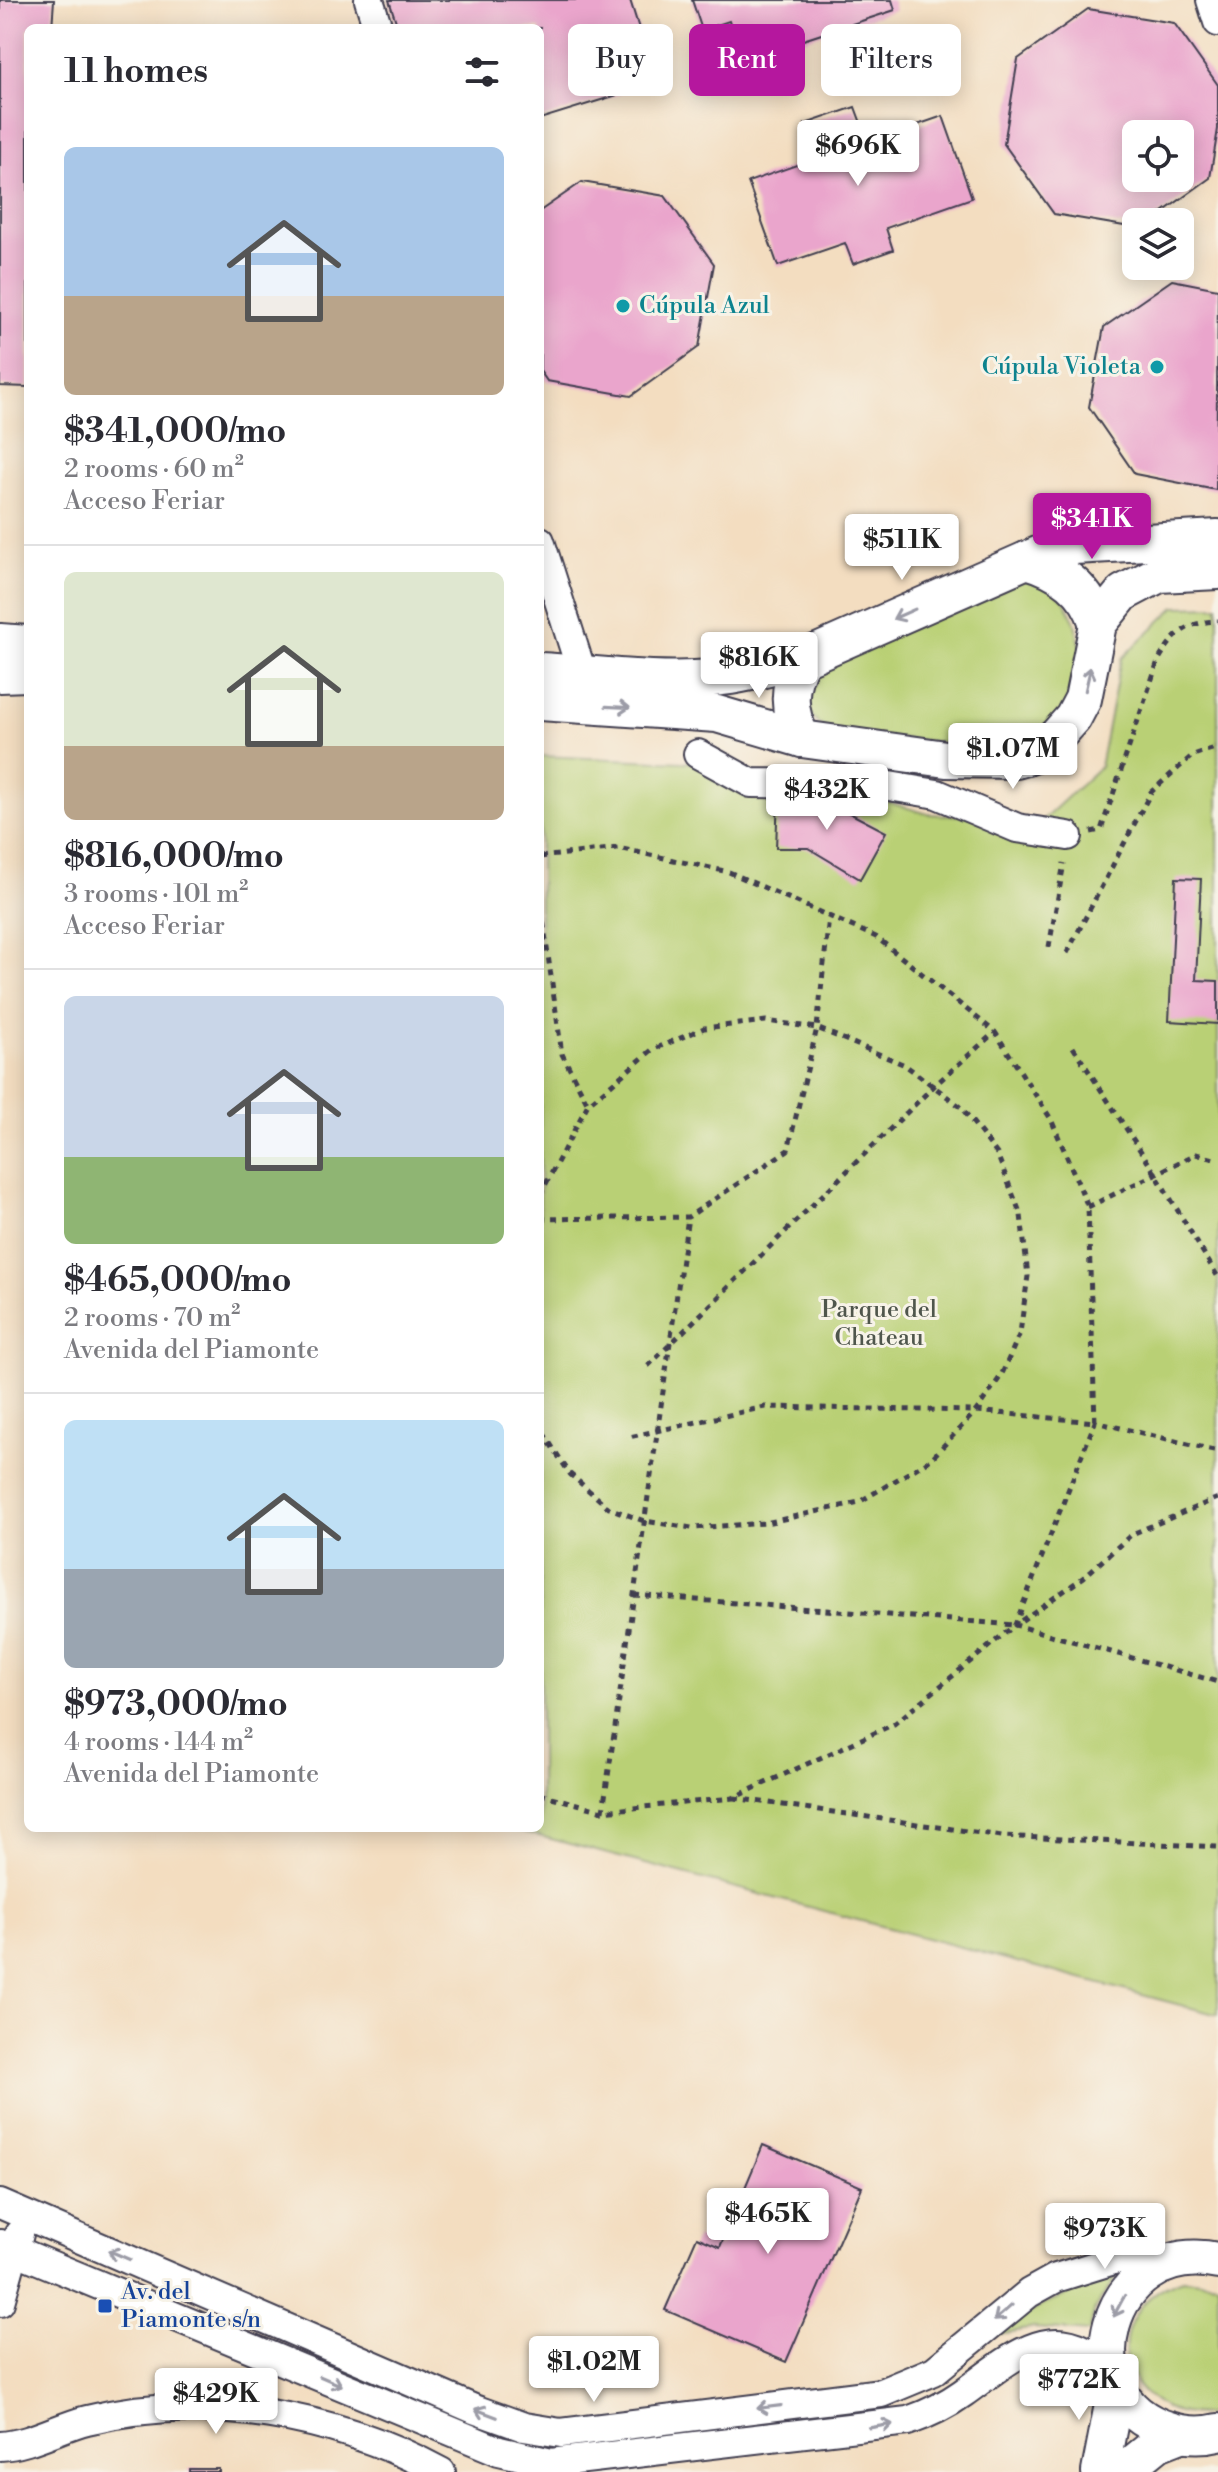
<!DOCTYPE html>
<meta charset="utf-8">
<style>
body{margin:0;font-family:"Libre Bodoni",serif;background:#f2f2f3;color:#2b2b33;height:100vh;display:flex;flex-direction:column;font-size:30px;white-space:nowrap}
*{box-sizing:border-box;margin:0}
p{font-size:26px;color:#7c7c81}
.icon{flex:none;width:44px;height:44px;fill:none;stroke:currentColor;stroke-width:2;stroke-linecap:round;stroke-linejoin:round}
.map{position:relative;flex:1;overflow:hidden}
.sheet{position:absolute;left:24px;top:24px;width:520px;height:1808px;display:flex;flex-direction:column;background:#fff;border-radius:12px;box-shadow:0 4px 20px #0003}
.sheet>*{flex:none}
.banner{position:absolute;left:568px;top:24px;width:530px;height:72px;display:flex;gap:16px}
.fabs{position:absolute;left:1122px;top:120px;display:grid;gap:16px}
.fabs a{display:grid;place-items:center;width:72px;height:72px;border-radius:12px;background:#fff;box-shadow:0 4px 20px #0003;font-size:40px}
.price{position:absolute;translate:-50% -68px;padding:0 18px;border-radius:8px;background:#fff;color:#222;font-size:26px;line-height:52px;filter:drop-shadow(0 2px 4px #0008)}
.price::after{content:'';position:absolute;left:50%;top:48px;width:24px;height:18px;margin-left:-12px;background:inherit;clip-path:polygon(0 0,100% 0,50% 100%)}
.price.active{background:#b5179e;color:#fff}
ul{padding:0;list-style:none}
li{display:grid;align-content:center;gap:16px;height:424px;padding:0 40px}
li+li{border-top:2px solid #e1e1e2}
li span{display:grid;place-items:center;height:248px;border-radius:12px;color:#555}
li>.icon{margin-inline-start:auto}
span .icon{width:144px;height:144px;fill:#fffc;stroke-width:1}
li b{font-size:34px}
h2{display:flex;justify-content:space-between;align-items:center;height:96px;padding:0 40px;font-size:34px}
.tag{padding:0 28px;border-radius:12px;background:#fff;box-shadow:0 4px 20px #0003;font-size:28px;line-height:72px}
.tag.active{background:#b5179e;color:#fff}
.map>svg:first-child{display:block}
</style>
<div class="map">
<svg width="1218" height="2472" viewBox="0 0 1218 2472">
<rect width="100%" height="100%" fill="#f7f3e8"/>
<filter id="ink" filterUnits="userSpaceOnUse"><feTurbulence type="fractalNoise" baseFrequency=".0125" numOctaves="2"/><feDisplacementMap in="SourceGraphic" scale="16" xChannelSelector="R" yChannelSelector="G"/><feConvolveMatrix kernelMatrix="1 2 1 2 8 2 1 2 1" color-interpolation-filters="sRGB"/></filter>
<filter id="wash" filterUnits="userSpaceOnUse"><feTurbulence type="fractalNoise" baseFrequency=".006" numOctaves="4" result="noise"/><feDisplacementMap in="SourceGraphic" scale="32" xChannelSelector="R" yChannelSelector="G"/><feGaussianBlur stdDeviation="1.8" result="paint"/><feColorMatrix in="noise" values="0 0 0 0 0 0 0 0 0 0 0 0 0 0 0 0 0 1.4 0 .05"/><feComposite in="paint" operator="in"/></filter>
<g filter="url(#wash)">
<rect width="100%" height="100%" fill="#f3ddc0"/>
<g fill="#b9d074" stroke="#6e7958" stroke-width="2">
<path d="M1025,579L1048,584L1064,600L1074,620L1082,651L1064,713L1016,748L835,733L819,724L805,709L813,670Z"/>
<path d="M1218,606V2015L509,1828H540V756L706,763L861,794L928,814L1043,820L1100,767L1121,659L1175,607Z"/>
<path d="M1117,2277L1095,2308L1089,2332L1034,2328L993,2335L1050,2301Z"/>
<path d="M1182,2279L1218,2283V2413L1215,2414C1118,2425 1090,2312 1182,2279Z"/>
</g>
<g id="blocks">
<g fill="#eaa5cc" fill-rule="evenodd">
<path d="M0,0H54L52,28H28V387L0,386Z"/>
<path d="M389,0H630L656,83L540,119V28H398Z"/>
<path d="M692,0H892L895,10L742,60L729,21L702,30Z"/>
<path d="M1088,9L1174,23L1218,85V129L1210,178L1149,222H1136V228L1054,214L1004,144L1018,59ZM1136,134H1180V178H1136Z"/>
<path d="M855,107L868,142L943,116L972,198L886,228L893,250L853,264L845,243L778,266L748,182L817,158L805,124Z"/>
<path d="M582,182L665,196L714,264L699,347L631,396L547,381L540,371V211Z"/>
<path d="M1172,280L1218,289L1216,490L1135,474L1089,407L1104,327Z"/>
<path d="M778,795H815L886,832L860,879L808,848H776Z"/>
<path d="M1176,878L1201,879L1196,980L1218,981V1024L1169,1021Z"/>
<path d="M763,2145L862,2187L786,2362L665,2310L697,2237L720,2247Z"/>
<rect x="189" y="2469" width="30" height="3"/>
</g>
</g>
</g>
<g filter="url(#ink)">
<use href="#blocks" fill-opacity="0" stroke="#413e4f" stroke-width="2"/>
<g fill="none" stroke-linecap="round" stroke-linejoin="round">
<g stroke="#413e4f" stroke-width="32">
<g id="minor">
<path d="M369,0L378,28"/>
<path d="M1211,0L1218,22"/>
<path d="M540,541L582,673"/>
<path d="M698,754L751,783L883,785L937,794L1017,828L1068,836"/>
<path d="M0,2204L474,2409L524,2427L561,2433L881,2393L934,2371L1029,2293L1056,2278L1117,2259H1178"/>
<path d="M0,2244L499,2451L551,2463L908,2421C928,2414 945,2406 963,2393C1012,2358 1057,2312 1111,2372"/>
<path d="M0,2302L19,2234"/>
<path d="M0,2446C29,2445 59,2427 87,2420C205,2391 336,2415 441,2472"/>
</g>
</g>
<g stroke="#413e4f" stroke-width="40">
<g id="major">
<path d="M1027,560C1061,570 1087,588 1098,624"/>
<path d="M0,642L28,644"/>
<path d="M802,659C787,688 787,710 802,739"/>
<path d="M540,671C597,674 655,683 712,678C742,676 772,667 802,659L1056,547L1218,538"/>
<path d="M0,674L28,673"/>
<path d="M540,702L717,714L802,739L946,759L1016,760L1030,756L1056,737L1073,718L1083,699L1098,624L1123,593L1159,574L1218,571"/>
<path d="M1218,2261C1106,2237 1063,2398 1169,2430C1185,2435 1202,2436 1218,2432"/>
<path d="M1100,2472L1117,2384"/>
<path d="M1122,2472L1158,2443L1181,2434"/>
</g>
</g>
<g stroke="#413e4f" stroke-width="5" stroke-dasharray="6 6" stroke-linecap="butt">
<path d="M1091,832L1101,830L1158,661C1174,634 1186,622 1218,621"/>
<path d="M540,857L618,848L729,872L876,937L995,1032L1051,1119L1088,1207L1095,1422L976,1411L765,1407L629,1437"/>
<path d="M540,899L562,1054L588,1104"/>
<path d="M1049,947L1064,863"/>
<path d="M1067,953L1151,792L1193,755L1218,747"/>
<path d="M1073,1047L1155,1173L1218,1277"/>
<path d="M540,1195L588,1104L652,1050L704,1028L766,1021L817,1028L905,1065L961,1107L997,1154L1021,1215L1028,1276L1020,1333L1001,1376L976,1411L930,1460L859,1502L766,1523L692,1528L644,1521L609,1508L570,1474L540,1428"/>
<path d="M1088,1207L1196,1154L1218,1160"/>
<path d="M540,1219L688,1217L788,1150L817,1028L829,917"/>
<path d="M648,1366L935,1085L995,1032"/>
<path d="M1218,1498L1132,1534L1084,1577L1015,1625L1218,1682"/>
<path d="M634,1595L1015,1625"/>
<path d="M540,1794L603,1811L733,1798L894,1724L1015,1625L1095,1422L1218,1451"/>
<path d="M734,1798L1002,1836L1218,1847"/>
<path d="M603,1811L688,1217"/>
</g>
<use href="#minor" stroke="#fff" stroke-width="28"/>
<use href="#major" stroke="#fff" stroke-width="36"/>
</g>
<defs><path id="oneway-shaft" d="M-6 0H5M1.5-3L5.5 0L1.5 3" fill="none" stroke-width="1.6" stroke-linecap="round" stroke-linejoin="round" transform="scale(2)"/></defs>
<g stroke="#9c9ca7">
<use href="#oneway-shaft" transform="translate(904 614) rotate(156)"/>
<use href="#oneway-shaft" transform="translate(1088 679) rotate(-77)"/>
<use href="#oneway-shaft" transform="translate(618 707) rotate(3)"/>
<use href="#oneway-shaft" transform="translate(119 2255) rotate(-157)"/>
<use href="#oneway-shaft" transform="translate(1119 2306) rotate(118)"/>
<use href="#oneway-shaft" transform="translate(1003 2313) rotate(139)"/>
<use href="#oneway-shaft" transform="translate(331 2381) rotate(23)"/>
<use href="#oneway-shaft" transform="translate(769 2407) rotate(173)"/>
<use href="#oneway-shaft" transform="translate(486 2413) rotate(-159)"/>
<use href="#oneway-shaft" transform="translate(881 2426) rotate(-9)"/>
</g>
</g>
<g fill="#0f9aa8" stroke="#f7f3e8" stroke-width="3">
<circle cx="623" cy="306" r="8"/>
<circle cx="1157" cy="367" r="8"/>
</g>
<rect fill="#1a4fb4" stroke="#f7f3e8" stroke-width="3" x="97" y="2298" width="16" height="16" rx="4"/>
<g text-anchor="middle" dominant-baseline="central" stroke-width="6" stroke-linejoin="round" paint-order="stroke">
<g font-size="24" fill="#0d838f" stroke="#f7f3e8" text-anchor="start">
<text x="639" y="306">Cúpula Azul</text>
<text x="1141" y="367" text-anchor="end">Cúpula Violeta</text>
</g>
<g font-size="24" fill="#4f564c" stroke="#f7f3e8">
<text x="879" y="1310">Parque del<tspan x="879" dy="28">Chateau</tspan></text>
</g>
<g font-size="24" fill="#164399" stroke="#f7f3e8" text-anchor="start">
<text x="121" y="2292">Av. del<tspan x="121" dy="28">Piamonte s/n</tspan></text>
</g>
</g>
</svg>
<div class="fabs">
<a><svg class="icon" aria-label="locate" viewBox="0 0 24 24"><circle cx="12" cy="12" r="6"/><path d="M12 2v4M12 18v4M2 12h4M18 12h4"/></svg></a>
<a><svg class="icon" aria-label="layers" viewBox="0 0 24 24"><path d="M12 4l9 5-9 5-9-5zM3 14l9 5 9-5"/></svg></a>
</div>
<b class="price" style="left:858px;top:188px">$696K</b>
<b class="price active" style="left:1092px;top:561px">$341K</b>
<b class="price" style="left:902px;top:582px">$511K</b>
<b class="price" style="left:759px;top:700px">$816K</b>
<b class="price" style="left:1013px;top:791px">$1.07M</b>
<b class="price" style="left:827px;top:832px">$432K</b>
<b class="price" style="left:768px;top:2256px">$465K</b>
<b class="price" style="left:1105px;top:2271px">$973K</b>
<b class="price" style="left:594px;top:2404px">$1.02M</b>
<b class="price" style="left:1079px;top:2422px">$772K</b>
<b class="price" style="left:216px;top:2436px">$429K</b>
<div class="banner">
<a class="tag">Buy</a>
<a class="tag active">Rent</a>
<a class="tag">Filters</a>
</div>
<section class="sheet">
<h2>11 homes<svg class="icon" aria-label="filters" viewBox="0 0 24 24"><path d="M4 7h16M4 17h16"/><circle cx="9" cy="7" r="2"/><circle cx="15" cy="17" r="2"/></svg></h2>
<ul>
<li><span style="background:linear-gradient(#a9c7e8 60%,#b9a48a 0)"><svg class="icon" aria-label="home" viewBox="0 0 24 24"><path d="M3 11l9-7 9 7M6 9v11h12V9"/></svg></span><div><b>$341,000/mo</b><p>2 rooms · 60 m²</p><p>Acceso Feriar</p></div></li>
<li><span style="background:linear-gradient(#dfe7d0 70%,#b9a48a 0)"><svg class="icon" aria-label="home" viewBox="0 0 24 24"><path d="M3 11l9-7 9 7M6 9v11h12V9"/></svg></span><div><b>$816,000/mo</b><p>3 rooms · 101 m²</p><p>Acceso Feriar</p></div></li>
<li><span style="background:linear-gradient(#c9d6e8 65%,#8fb573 0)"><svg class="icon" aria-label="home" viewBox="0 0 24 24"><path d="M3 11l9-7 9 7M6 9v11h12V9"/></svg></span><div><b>$465,000/mo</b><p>2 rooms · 70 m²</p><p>Avenida del Piamonte</p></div></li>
<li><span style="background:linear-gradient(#bfe0f5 60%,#9aa5b1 0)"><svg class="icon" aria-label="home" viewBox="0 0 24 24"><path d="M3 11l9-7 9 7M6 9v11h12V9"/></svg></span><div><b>$973,000/mo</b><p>4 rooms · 144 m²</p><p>Avenida del Piamonte</p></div></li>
</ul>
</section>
</div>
